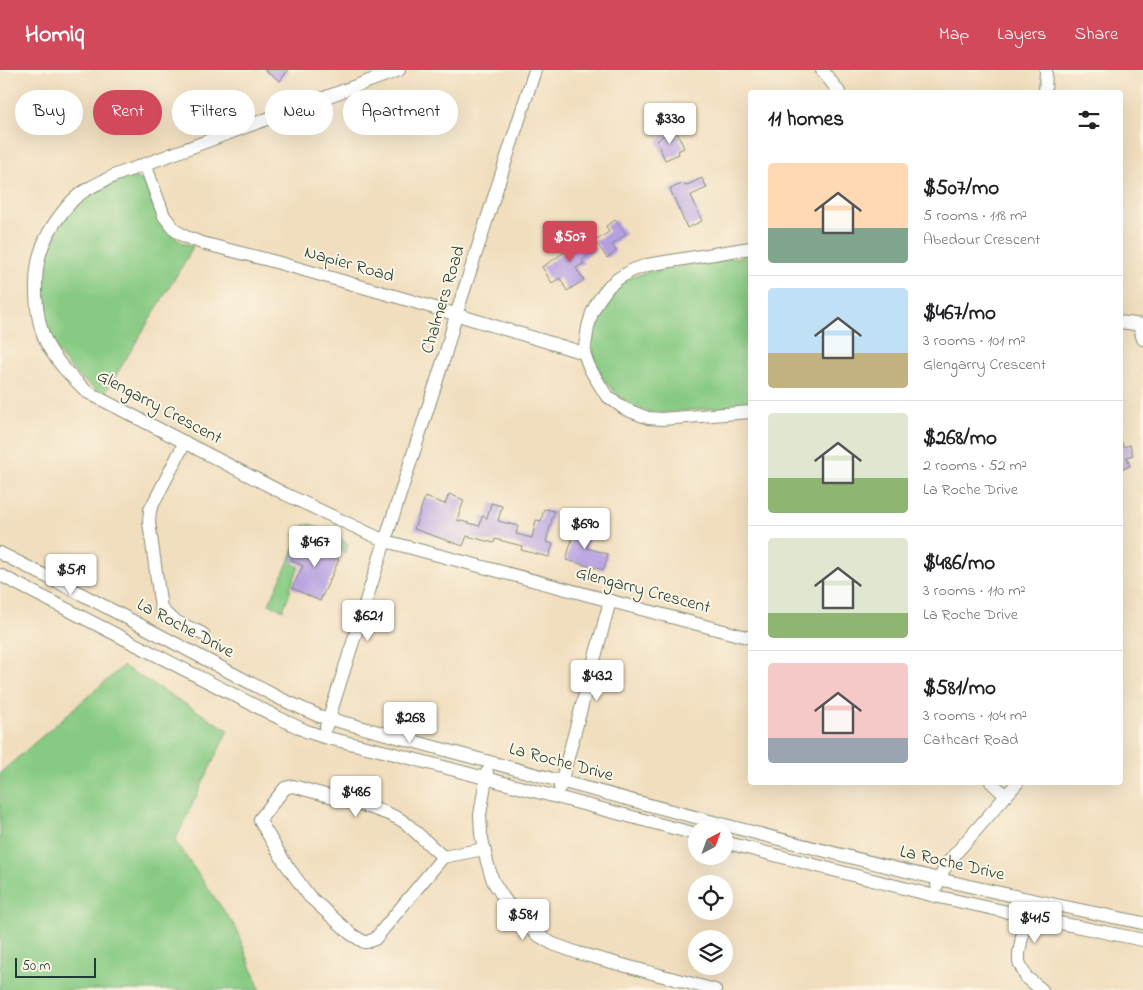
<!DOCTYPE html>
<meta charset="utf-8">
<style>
body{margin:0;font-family:"Indie Flower",sans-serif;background:#f2f2f2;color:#202124;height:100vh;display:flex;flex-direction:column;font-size:19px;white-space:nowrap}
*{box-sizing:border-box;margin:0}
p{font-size:16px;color:#757577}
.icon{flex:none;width:28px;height:28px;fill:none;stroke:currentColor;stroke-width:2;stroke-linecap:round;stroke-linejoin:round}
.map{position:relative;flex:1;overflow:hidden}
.drawer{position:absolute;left:748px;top:20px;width:375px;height:695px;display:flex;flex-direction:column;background:#fff;border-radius:5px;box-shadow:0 5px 20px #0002}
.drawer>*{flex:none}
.hud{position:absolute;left:15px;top:20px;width:475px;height:45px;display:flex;gap:10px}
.needle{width:32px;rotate:41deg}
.buttons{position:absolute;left:688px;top:750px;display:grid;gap:10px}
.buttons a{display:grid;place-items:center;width:45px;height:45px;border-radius:50%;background:#fff;box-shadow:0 5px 20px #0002;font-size:25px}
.scale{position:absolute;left:15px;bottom:12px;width:81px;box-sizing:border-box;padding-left:5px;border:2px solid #1f3d34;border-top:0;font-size:14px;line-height:18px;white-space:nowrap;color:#1f3d34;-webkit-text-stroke:4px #fcf5e5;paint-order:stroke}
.price{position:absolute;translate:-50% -42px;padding:0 11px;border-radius:5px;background:#fff;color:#222;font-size:16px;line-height:32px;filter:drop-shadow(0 1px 2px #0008)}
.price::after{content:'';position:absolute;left:50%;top:30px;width:15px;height:11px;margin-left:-8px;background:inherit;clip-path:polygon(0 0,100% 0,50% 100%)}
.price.on{background:#d1495b;color:#fff}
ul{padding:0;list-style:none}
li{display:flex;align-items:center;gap:15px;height:125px;padding:0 20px}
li+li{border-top:1px solid #e0e0e0}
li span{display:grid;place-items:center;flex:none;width:140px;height:100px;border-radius:5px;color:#555}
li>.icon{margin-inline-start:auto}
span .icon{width:60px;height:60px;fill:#fffc;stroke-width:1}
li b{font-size:21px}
h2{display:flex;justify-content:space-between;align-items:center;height:60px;padding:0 20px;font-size:21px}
.tag{padding:0 18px;border-radius:22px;background:#fff;box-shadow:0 5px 20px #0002;font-size:18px;line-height:45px}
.tag.on{background:#d1495b;color:#fff}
header{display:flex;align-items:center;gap:30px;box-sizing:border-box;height:70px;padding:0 25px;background:#d1495b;color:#fff}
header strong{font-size:24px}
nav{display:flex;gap:28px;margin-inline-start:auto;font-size:18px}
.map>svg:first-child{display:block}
</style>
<header>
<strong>Homiq</strong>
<nav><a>Map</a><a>Layers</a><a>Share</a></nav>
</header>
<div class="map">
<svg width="1143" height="920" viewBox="0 0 1143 920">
<rect width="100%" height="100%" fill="#fcf5e5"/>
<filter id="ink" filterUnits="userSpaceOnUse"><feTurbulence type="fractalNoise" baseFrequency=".02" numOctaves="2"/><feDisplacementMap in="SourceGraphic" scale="10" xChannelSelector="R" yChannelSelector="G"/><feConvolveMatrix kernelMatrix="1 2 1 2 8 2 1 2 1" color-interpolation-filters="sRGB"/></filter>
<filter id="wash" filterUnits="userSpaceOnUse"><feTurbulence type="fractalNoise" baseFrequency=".0096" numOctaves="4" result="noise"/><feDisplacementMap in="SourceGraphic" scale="20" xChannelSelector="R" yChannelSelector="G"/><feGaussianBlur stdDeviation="1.12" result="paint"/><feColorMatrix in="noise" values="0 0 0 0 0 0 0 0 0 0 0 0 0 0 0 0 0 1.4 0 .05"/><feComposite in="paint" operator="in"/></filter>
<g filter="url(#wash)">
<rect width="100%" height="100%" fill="#f1debe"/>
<g fill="#87ca83" stroke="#53845c">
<path d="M132,107L137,108L142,111L146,116L160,150L169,163L183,173L193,176L190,183L104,325C85,313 66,297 55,277C30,229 40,172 78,135C91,122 113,109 132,107Z"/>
<path d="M750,185V335L660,343C642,343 625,333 613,320C608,315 603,309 599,302C585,272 594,233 622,213C631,206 642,203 654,201Z"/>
<path d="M310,454L313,455L346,472L348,475L345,483L333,478L336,471L322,465L319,471L311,468L309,471L307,470L301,484L295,482L292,490L294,491L293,494L299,497L290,519L291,520L283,540L269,534L302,462L301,458L305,455Z"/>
<path d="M123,596L228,660L175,771L236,858L260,920H0V703Z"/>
</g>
<g id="blocks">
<g fill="#b59fe1">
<path d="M264,0H288L280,11Z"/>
<path d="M669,61L671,65L677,62L684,78L678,81L679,84L665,90L657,71Z"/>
<path d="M702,108L707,118L691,125L702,151L687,158L670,119L684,113L685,116Z"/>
<path d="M615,150L626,164L612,175L616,181L607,188L595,171L609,162L606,156Z"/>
<path d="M586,164L596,179L582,190L584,193L576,198L584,210L567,221L560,208L552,213L542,197L565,182L563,178L571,172L572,174Z"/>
<path d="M1120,372H1122L1123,377L1130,375L1133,385L1127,387L1130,396L1120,400Z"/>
<path d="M449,424L464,430L457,450L480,456L482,446L487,448L491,433L502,436L498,451L518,456L516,464L532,468L536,450L541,451L544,439L554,441L546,472L553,474L549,487L521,480L522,476L495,469L494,473L467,466L463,476L414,459L425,427L445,434Z"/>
<path d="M576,455L592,459L587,478L608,484L604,500L566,490Z"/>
<path d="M311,468L339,481L338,482L340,483L337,489L339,490L320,531L292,518L303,496L291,490L296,482L301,484L307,470L309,471Z"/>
</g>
</g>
</g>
<g filter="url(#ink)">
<use href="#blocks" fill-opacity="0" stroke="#888e79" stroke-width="1"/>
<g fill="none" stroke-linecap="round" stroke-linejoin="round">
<g stroke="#888e79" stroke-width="14">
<g id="minor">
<path d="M399,0L116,105C101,112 84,119 73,130C61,143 49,159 43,175C32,202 34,250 48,276C58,294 73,308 87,322L285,424L385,471L750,568"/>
<path d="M822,0L839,22"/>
<path d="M1045,22L1046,0"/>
<path d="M145,94L164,146L176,161L186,167L202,173L276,192L408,230L584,283"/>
<path d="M750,178L647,195L633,200L619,208L609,216L598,231L592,243L588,257L584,283L590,299L606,325L625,339L648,348L662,349L750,342"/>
<path d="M1120,252L1143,255"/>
<path d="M1139,255L1143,269"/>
<path d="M185,372L150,440L149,452L161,538C169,551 189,557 203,564"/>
<path d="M0,483L87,527L281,629L319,646C525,701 731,759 939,809C1006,825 1075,839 1143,853"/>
<path d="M0,505L279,648L306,661L324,667L387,682L696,764"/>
<path d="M326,657L385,471L445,285L456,245L535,0"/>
<path d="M487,702L480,745L481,764L487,792L493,811L503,827L517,846L536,864L553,874L578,883L715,920"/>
<path d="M991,712L1006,726"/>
<path d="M560,717L610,531"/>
<path d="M724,772L935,826L1026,846L1143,870"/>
<path d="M443,787L408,755C396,745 380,741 365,736C341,729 317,723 293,716L285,718L260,749V751L285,793L309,826L351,864L364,872H367L375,869L443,787L484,779"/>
<path d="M937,816C939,807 944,799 949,791L1018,712"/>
<path d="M1027,840L1019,883V892L1026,907L1042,920"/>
</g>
</g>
<use href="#minor" stroke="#fff" stroke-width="12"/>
</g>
</g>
<g text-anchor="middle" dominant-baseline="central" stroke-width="4" stroke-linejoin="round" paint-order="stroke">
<g font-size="18" fill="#1f3d34" stroke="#fcf5e5">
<text transform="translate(349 195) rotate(16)">Napier Road</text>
<text transform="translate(444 230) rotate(-73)">Chalmers Road</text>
<text transform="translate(159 338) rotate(28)">Glengarry Crescent</text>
<text transform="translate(643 521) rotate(15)">Glengarry Crescent</text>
<text transform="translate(185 559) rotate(28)">La Roche Drive</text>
<text transform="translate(561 693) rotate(15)">La Roche Drive</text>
<text transform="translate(952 794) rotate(13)">La Roche Drive</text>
</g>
</g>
</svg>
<div class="buttons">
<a><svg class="needle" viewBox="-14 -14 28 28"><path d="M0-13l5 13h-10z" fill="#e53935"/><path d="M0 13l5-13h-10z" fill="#757577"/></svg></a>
<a><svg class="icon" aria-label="locate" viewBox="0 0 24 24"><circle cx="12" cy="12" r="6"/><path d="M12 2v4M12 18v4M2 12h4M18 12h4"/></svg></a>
<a><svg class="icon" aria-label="layers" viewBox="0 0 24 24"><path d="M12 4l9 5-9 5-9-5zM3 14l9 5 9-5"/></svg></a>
</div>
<div class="scale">50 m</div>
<b class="price" style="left:670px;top:75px">$330</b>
<b class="price on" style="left:570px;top:193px">$507</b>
<b class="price" style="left:585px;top:480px">$690</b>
<b class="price" style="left:315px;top:498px">$467</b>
<b class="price" style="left:71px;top:526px">$519</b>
<b class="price" style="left:368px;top:572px">$621</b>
<b class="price" style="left:597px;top:632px">$432</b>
<b class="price" style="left:410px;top:674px">$268</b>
<b class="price" style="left:356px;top:748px">$486</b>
<b class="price" style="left:523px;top:871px">$581</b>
<b class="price" style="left:1035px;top:874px">$415</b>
<div class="hud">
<a class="tag">Buy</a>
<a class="tag on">Rent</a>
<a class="tag">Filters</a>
<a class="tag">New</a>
<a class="tag">Apartment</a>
</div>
<section class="drawer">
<h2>11 homes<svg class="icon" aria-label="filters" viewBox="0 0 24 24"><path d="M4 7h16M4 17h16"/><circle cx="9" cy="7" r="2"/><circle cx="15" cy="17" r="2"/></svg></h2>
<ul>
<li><span style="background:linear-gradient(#ffd9b3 65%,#7fa58c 0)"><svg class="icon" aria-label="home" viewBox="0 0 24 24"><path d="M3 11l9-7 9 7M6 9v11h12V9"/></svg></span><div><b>$507/mo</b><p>5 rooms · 118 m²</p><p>Abedour Crescent</p></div></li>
<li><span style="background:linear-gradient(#bfe0f5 65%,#c2b280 0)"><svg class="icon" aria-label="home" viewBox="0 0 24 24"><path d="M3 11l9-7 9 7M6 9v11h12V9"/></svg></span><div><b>$467/mo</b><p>3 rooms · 101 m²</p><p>Glengarry Crescent</p></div></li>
<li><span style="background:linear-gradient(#dfe7d0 65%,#8fb573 0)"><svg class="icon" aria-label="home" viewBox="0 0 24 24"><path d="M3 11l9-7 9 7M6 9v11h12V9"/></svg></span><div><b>$268/mo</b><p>2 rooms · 52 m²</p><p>La Roche Drive</p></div></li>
<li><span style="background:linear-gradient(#dfe7d0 75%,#8fb573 0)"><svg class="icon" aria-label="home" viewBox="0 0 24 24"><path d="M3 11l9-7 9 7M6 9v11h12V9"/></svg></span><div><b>$486/mo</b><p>3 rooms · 110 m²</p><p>La Roche Drive</p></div></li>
<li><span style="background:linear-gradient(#f6c9c9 75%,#9aa5b1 0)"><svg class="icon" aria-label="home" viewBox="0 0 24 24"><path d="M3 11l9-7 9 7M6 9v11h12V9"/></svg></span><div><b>$581/mo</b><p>3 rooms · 104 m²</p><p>Cathcart Road</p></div></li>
</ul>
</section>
</div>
